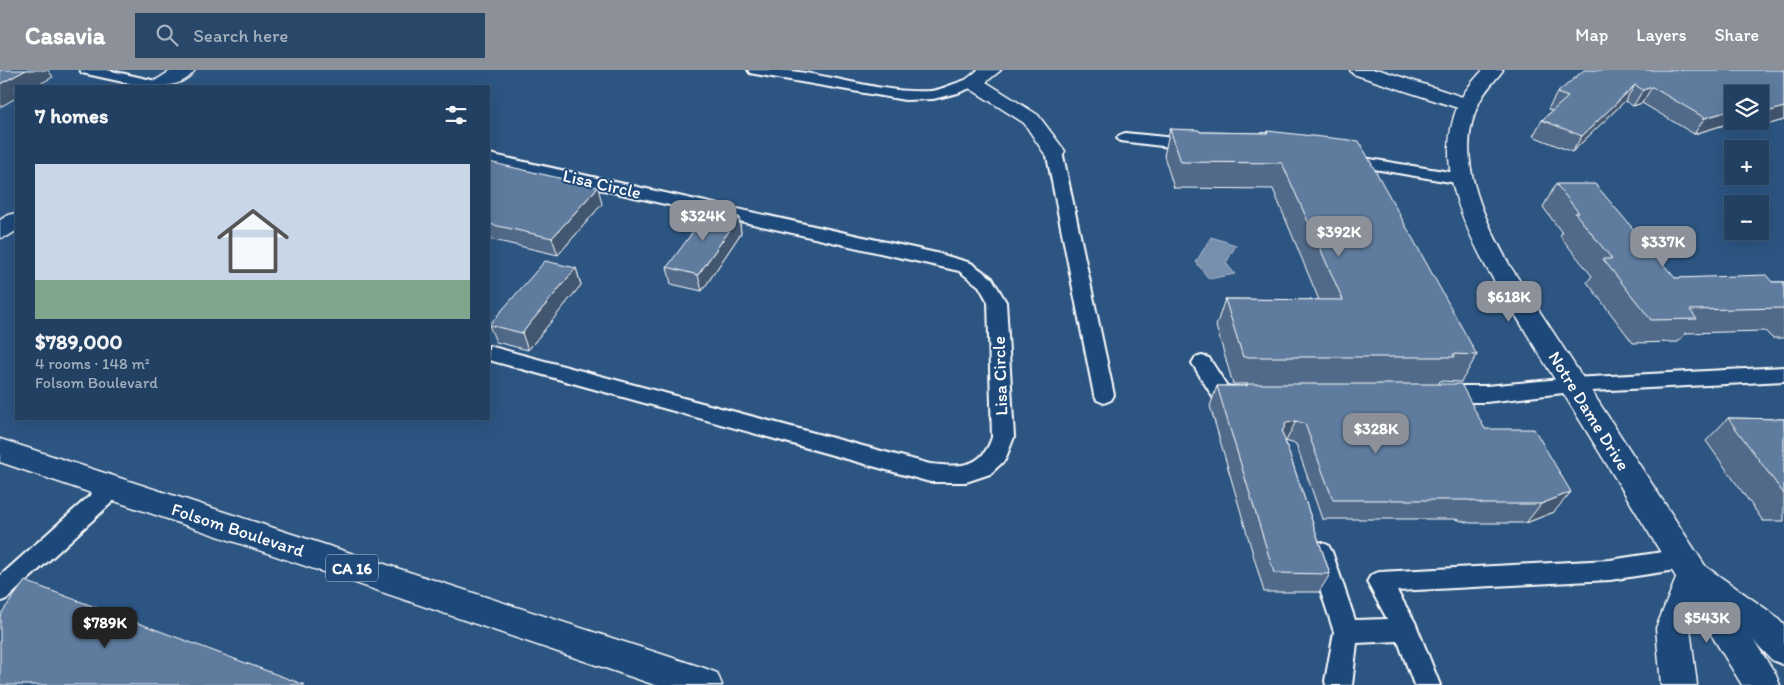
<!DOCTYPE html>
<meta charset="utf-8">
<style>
body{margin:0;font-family:Itim,sans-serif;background:#294768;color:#f1f3f6;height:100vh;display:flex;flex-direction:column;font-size:19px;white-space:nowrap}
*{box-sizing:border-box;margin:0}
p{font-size:16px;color:#a2afbe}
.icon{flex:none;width:28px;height:28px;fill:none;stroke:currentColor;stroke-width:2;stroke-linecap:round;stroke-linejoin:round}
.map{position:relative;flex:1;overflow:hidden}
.panel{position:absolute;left:15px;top:15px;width:475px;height:335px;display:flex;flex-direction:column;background:#214062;border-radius:0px;box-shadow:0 5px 20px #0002,0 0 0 1px #3e5977}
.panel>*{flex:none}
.controls{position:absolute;left:1724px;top:15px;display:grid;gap:10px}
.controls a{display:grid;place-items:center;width:45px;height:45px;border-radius:0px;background:#214062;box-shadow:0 5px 20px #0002,0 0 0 1px #3e5977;font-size:25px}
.price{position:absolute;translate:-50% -42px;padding:0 11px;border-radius:10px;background:#8c9099;color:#fff;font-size:16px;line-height:32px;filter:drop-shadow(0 1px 2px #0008)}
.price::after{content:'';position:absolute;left:50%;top:30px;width:15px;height:11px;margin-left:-8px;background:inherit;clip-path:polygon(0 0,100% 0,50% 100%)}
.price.active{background:#222;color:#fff}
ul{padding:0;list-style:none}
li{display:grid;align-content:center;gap:10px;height:265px;padding:0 20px}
li span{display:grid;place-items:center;height:155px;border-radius:0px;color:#555}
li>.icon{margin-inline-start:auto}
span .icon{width:90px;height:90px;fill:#fffc;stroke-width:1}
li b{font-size:21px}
h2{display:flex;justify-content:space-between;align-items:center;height:60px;padding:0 20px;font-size:21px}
header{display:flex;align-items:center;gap:30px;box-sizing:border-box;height:70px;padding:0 25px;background:#8c9099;color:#fff}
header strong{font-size:24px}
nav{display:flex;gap:28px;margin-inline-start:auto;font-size:18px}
.search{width:350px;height:45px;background:#294768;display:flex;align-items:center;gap:12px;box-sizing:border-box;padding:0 18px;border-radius:0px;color:#a2afbe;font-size:19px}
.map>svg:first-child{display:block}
</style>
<header>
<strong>Casavia</strong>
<div class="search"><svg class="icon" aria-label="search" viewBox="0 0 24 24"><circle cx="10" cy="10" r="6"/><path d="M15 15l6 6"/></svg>Search here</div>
<nav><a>Map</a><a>Layers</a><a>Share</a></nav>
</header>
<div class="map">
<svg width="1784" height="615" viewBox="0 0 1784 615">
<rect width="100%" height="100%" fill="#2c5582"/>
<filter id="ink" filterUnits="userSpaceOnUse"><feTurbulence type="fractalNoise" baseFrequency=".02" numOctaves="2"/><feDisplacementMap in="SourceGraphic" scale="10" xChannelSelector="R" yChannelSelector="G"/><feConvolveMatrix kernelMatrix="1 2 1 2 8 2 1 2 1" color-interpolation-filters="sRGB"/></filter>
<g filter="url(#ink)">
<path fill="#748fad" stroke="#acbcce" d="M1211,167L1236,175L1226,193L1235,204L1209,209L1196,192Z"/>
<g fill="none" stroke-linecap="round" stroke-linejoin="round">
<g stroke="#fff" stroke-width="4">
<g id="service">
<path d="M80,0H107L165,13L167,16H141L82,3Z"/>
<path d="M748,0C758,0 768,0 779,0C830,3 879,24 931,21C945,20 967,6 978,9L980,12L978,15L958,23L933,29L905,30L755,4L750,3Z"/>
<path d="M1125,63L1195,70L1201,72L1203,75L1201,78L1195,80L1120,71L1117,68L1120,65Z"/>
<path d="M1054,76L1060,78L1062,81L1114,325L1111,330L1104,333L1097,330L1094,325L1046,81L1048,78Z"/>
<path d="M489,84L936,183L971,193L992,208L1006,232L1014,367L1005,390L990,404L966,412H930L489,290V276L930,394C959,397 982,399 992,367L988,232L979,216L959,201L489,94Z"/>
<path d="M1345,85L1462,104L1468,106L1470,109L1468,112L1462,114L1339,93L1337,90L1339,87Z"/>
<path d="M1202,286L1209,288L1227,316L1247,319L1250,324L1247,329C1236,333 1225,333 1214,329L1192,293L1195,288Z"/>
<path d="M1784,297V311L1572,322L1486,332H1439L1432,329L1429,324L1432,319L1439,316H1486L1572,308Z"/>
<path d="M113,409L121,412L124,418L121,424L8,528L0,532V506L105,412Z"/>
<path d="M1320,472L1328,475L1332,482L1355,550L1387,549L1367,512L1371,505L1379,502L1610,490L1682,479L1690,482L1694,489L1690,496L1682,499L1610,510L1397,521L1415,552L1440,615H1414L1398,571L1357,573L1352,615H1326L1325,611L1334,562L1308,482L1312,475Z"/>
</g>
</g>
<g stroke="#fff" stroke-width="3">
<g id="minor">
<path d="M172,0H195C184,16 167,16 150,16L153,12Z"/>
<path d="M978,0H1001L986,12L1038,45L1065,81L1062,86L1054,87L1046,86L1024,53L966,16L963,12Z"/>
<path d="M1350,0H1380L1475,31L1478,35L1475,39L1468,41L1461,39L1353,4Z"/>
<path d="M16,143V161L8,166L0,168V150L8,145Z"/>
</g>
</g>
<g stroke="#fff" stroke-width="3">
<path id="tertiary" d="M1483,0H1503C1495,11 1486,19 1480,31C1452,86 1484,148 1510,196L1775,603L1780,615H1742L1486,197C1460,146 1435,91 1458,35C1463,22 1474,10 1483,0Z"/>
</g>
<g stroke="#fff" stroke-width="3">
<g id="primary">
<path d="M0,369L704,598L717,603L722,615H655L0,392Z"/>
<path d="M1693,492L1705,496L1773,544L1784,555V595L1772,590L1749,566L1700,530L1690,558L1697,615H1661L1656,558L1681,496Z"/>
</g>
</g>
<use href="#service" fill="#1f4a7a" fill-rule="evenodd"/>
<use href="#minor" fill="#1f4a7a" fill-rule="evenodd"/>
<use href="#tertiary" fill="#1f4a7a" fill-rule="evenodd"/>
<use href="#primary" fill="#1f4a7a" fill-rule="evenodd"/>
</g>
<g fill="#516b89" stroke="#fff">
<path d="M1784,0V50L1755,58L1743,51H1760V24L1732,51H1737L1694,64L1642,33L1633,36L1625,31L1572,82L1533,66L1542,50L1552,41L1548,39L1557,23Z"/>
<path d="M1170,59L1200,62L1266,63L1267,61L1477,285L1461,312L1440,311L1439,314L1485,359L1554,442L1526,453H1470L1455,449H1322L1296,374L1285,371L1330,504L1319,522H1264L1210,336L1217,316H1246L1247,314H1233L1216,256L1225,229L1319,230L1273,119L1174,118L1164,86Z"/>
<path d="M489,92L602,134L558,185L489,169Z"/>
<path d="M1556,114L1675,208L1772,212H1784V268H1772L1765,261L1686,263L1678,272L1633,273L1587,212L1592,206L1560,166L1562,163L1543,137Z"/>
<path d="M739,147L741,163L702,221L671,214L667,197Z"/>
<path d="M576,198L581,215L528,280L496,272L489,255Z"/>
<path d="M1728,348L1784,349V451H1763L1706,371Z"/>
</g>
<g fill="#42576f" stroke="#fff">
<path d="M26,0H48L53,7L36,16H16V28L0,37V14Z"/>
<path d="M1635,15L1625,31L1572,82L1582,66Z"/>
<path d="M1652,17L1642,33L1633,36L1643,20Z"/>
<path d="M1784,37V50L1755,58L1767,42Z"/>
<path d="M1732,40V51H1737L1694,64L1705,48Z"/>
<path d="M598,117L602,134L558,185L552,168Z"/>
<path d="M739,147L741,163L702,221L698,205Z"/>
<path d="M576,198L581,215L528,280L522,263Z"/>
<path d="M1296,351L1286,371L1278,373L1273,382L1286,353Z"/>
<path d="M1571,422L1554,442L1526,453L1541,434Z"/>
</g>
<g fill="#5e7c9f" stroke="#fff">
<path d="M0,0H26L0,14Z"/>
<path d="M1584,0H1784V37L1767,42L1760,38V24H1732V40L1705,48L1652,17L1643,20L1635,15L1582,66L1542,50L1568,27L1557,23Z"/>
<path d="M1170,59L1199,60L1200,62L1268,63L1267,61L1359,71L1477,285L1453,284L1455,287H1243L1225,229L1343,230L1282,93L1181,92Z"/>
<path d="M489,92L598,117L552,168L489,154Z"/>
<path d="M1556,114H1595L1675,208L1766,205L1772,212H1784V238L1690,240L1697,249L1651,250L1603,189H1612L1575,143H1579Z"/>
<path d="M709,140L739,147L698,205L667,197Z"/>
<path d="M545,191L576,198L522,263L489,255Z"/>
<path d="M1247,314H1461L1485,359H1534L1571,422L1541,434H1484L1469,430H1333L1305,354L1296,351L1286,353L1282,362L1330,504L1274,503L1217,316H1247Z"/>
<path d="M1728,348L1784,349V424Z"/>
<path d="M25,511L305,615H0V545Z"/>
</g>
</g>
<g text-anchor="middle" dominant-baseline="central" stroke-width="4" stroke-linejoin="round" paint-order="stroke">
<rect fill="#1f4a7a" stroke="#bcc9d7" stroke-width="1" x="326" y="484.5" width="52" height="27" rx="4"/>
<g font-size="16" font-weight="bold" fill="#fff">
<text x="352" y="498">CA 16</text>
</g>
<g font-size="18" fill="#fff" stroke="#1f4a7a">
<text transform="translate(602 114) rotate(13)">Lisa Circle</text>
<text transform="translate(1000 306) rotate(-92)">Lisa Circle</text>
<text transform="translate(1589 341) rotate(58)">Notre Dame Drive</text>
<text transform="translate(238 460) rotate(18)">Folsom Boulevard</text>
</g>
</g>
</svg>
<div class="controls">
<a><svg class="icon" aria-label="layers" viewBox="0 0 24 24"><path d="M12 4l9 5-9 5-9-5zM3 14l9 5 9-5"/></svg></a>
<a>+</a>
<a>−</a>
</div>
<b class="price" style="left:703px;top:172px">$324K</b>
<b class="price" style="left:1339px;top:188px">$392K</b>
<b class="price" style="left:1663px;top:198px">$337K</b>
<b class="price" style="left:1509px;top:253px">$618K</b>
<b class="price" style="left:1376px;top:385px">$328K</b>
<b class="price" style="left:1707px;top:574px">$543K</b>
<b class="price active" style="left:105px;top:579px">$789K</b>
<section class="panel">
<h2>7 homes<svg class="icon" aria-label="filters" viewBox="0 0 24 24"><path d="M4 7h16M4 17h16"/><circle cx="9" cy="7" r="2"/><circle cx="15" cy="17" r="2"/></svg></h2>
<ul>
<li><span style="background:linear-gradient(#c9d6e8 75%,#7fa58c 0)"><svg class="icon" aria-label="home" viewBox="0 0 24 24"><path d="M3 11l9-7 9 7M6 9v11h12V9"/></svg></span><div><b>$789,000</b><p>4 rooms · 148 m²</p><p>Folsom Boulevard</p></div></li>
</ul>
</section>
</div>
